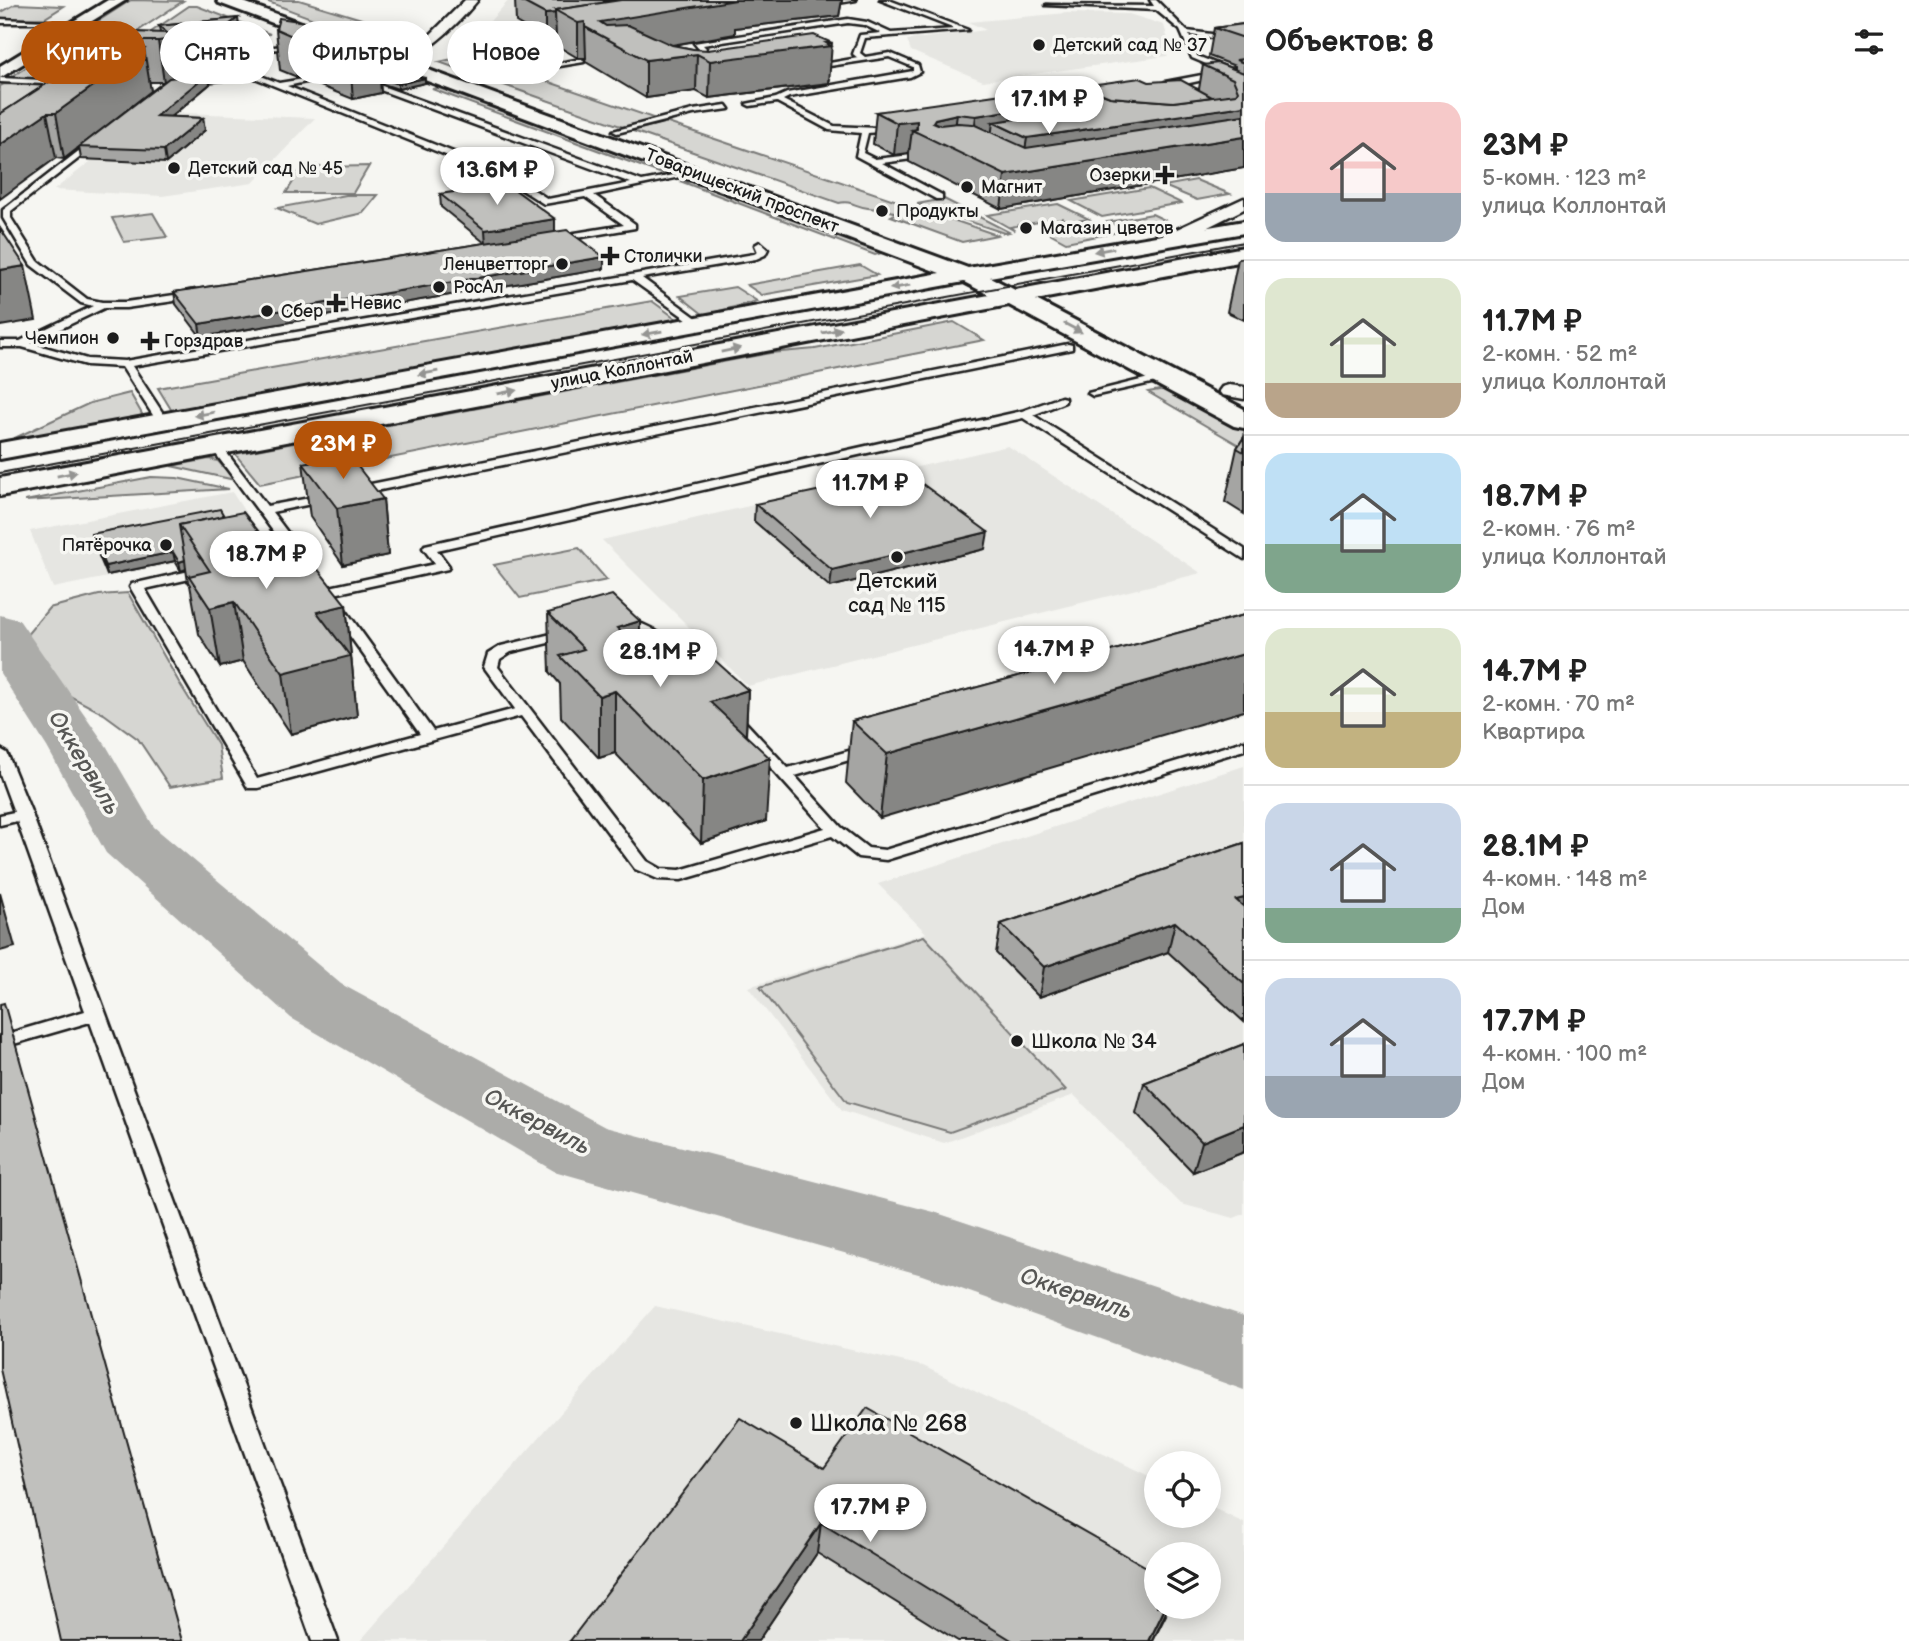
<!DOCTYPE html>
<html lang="ru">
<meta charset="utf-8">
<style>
body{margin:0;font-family:"Balsamiq Sans",sans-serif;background:#f2f2f2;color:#222;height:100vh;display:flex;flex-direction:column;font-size:26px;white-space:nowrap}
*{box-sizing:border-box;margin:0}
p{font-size:23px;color:#767676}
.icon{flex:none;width:38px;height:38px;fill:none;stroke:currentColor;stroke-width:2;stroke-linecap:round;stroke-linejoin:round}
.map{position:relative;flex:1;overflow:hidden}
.side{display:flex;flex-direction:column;background:#fff;width:665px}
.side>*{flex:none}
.guide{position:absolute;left:21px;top:21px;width:665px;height:63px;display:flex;gap:14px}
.buttons{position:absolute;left:1144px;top:1451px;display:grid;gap:14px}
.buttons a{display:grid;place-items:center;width:77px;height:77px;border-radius:50%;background:#fff;box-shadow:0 4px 18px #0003;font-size:35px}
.price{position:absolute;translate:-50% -60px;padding:0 16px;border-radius:24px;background:#fff;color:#222;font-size:23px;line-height:46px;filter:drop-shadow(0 2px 4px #0008)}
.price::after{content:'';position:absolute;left:50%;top:42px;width:21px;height:16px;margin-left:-10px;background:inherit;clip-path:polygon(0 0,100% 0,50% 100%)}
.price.current{background:#b45309;color:#fff}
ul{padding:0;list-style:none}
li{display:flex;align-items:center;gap:21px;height:175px;padding:0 21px}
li+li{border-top:2px solid #e0e0e0}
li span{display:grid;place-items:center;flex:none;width:196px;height:140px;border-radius:21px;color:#555}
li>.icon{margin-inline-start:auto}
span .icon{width:84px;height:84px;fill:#fffc;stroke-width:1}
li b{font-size:30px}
h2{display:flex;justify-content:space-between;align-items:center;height:84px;padding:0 21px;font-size:30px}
.tag{padding:0 24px;border-radius:32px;background:#fff;box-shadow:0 4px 18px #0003;font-size:24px;line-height:63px}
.tag.current{background:#b45309;color:#fff}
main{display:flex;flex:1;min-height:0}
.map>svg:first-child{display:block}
</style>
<main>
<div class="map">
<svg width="1244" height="1641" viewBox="0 0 1244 1641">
<rect width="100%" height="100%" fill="#f6f6f2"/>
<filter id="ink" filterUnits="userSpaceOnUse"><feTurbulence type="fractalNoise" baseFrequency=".0143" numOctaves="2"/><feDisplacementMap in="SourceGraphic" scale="14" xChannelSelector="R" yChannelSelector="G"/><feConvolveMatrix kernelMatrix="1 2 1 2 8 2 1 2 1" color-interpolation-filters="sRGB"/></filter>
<g filter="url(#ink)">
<g fill="#e6e6e2" fill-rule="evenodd">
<path d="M509,0H722L675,18L505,41L482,30Z"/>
<path d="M1067,13L1129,14L1164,25L1171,51L1167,56L983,81L911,51L907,40L986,30L968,22Z"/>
<path d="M154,112L315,118L253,183L162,196L54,190Z"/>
<path d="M1008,446L1201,573L748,686L602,540Z"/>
<path d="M232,492L266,545L53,588L30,531Z"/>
<path d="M1244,766V1214L1234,1218L1181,1204L1074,1095L944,1143L842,1110L748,987L926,933L878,884Z"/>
<path d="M655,1306L923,1366L1157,1480V1516H1209V1506L1244,1523V1641H360ZM1157,1554H1209V1606H1157Z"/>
</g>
<g fill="#d6d6d2" stroke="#797977" stroke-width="2">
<path d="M131,0L183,1L63,81L8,79Z"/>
<path d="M263,0H299L424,38C401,58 293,10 263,0Z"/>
<path d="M16,4L64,6L45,18L0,19V13Z"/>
<path d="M189,6H197L270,34L234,37L148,34Z"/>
<path d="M470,55L512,69L475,75L439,62Z"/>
<path d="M520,72L656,119L623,127L487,79Z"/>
<path d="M4,84L55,86L0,123V86Z"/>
<path d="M439,88L666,172V174L665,175L432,89Z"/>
<path d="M665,122L997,235L962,242L891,216L897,213C886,209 878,209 868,208C856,207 851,200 839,203L633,131Z"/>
<path d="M316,165L318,167L369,166L353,193H286L302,168Z"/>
<path d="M1196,180L1230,194L1197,200L1164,186Z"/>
<path d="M680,181L694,182L885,252L875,255Z"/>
<path d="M1149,188L1181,203L1102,217L1071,201Z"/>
<path d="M346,195H378L363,213L315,224L277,208Z"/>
<path d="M944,199L1009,232L1004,233L917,204Z"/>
<path d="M1058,204L1089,219L1070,222L1062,218L1010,227L1015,231L987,215Z"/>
<path d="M153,213L167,237L124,242L112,218Z"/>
<path d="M1152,214L1171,223L1127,231L1108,222Z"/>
<path d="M1094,224L1113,233L1066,242L1048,232Z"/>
<path d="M860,265L877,275L762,295L747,285Z"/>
<path d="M735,287L757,301L704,315L680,296Z"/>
<path d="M652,301L678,320L172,411L158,388Z"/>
<path d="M954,322L984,340L260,484L235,454L770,353L815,349Z"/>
<path d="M1165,389L1244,427V448L1148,392Z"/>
<path d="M130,393L142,414L140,417L4,443L90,403Z"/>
<path d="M209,459L218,461L235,480L171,466Z"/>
<path d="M151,477L177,478L229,489L25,501Z"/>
<path d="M579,548L607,580L520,598L494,565Z"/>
<path d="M128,593L180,684L218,745L223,778L170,787L138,739L104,714L64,693L25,637L49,608L99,595Z"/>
<path d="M924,936L1066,1090L950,1132L847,1102L760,987Z"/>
</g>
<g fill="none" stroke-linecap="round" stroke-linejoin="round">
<path fill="#acaca9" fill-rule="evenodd" d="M0,615L19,620L107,747L154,827L341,984L605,1127L934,1212L1244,1316V1390L922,1275L554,1171L291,1018L106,853L47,747L0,673Z"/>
<g stroke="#1c1c1c" stroke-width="5">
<g id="lane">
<path d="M838,0H856L821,6L818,4Z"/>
<path d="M880,0H889L968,30L865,38L860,53L865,57L890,53L918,65L920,72L910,77L789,97L783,100L834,126L877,128V132L868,133L863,153L875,159L912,155V159L882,163L942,195V199H936L856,156L861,133L829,130L777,102L750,106L746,104L776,98L787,93L913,71V67L889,57L810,69L807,67L858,58L853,54L860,35L881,33L864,25L848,23L703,45L706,48L692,70L689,68L699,49L694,43L848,19L867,22L891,33L955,29Z"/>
<path d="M1150,0H1156L1187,31L1244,38V42L1189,35L1197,56L1230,69L1244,67V71L1185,84L1162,86L1165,82L1223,71L1192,58L1180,30L1156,10L1046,5L1154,6Z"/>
<path d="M0,19L47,21L50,23H0Z"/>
<path d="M579,36L577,39L534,46L531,44Z"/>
<path d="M301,44L299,47L220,55L217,53Z"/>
<path d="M582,59L584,62L470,81L466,79Z"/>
<path d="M251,72L279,83L334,74V76L287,86L511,175L548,199L631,183L356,81L363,79L642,181L695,171L699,173L594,195L635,224V228L553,242L550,241V237L624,225L585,197L544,204L505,179L250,76L191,84L187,82Z"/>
<path d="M0,78L67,81L71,83L67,85L0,82Z"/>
<path d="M726,105L729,109L693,114L617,133L613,131L693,110Z"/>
<path d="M94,139L101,141L11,211V218L38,261L87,299L102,302H126L195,292L200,295L195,298L126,308H104L31,343L87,359L125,361L754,254L758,252L755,245L760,242L768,249L765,255L756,259L642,278L702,322V326L698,327L632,280L132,366L168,421L162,424L158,423L122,367L86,365L22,347H0V341H20L93,306L81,303L31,265L3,218V210Z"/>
<path d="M1068,344L1072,345V349L356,495L350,491L356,487Z"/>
<path d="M1165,374L1169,375V379L1093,396L1088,393Z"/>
<path d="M1061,397L1065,398V402L1033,415L1244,549V559L1023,418L437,550L449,566L448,569L325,596L318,592L325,588L435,564L423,548L425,545L1022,411Z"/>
<path d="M216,443L220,444L267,506L331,494V500L272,512L324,581V587H314L292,556L255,563V557L287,550L210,446Z"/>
<path d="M207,567L212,568V574L145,589L257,779L420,734L330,608L332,605H342L433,731L515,709L484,667L488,654L501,646L568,630L573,631L575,634L573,637L511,652L500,659L498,667L647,861L661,869L680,870L825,828L727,719L725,716L727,713H737L788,768L863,747H873L875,750L873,753L795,776L841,827L868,848L885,850L1244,741V750L886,860L858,857L832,836L681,880L658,879L635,869L521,716L258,788H248L130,587L132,584Z"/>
<path d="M621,619C658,623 676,647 700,674L702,677L700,680H690C663,649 658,636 616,626L614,623Z"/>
<path d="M0,749L7,753L32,814L338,1641H312L90,1022L0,1048V1036L85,1011L17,821L0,825V815L14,812L0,774Z"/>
</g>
</g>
<g stroke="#1c1c1c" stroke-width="5">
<g id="street">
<path d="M465,0H478C458,24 416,68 382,63V57L421,44Z"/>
<path d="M1244,198V209L1176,243H1164L1162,239L1164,235Z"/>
<path d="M1229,385L1244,387V399L1222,395L1219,391L1222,387Z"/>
</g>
</g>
<g stroke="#1c1c1c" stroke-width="6">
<path id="secondary" d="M217,0H238L968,268L1244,221V233L990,277L1015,290L1244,247V261L1036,300L1244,409V428L1234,426L1009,305L0,496V478L989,295L964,282L0,459V443L940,273L219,3Z"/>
</g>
<g stroke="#1c1c1c" stroke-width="6">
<path id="primary" d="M108,0H126L0,78V66Z"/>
</g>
<use href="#lane" fill="#f6f6f2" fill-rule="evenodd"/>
<use href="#street" fill="#f6f6f2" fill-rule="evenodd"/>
<use href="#secondary" fill="#f6f6f2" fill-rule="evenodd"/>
<use href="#primary" fill="#f6f6f2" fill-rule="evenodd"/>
<path stroke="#1c1c1c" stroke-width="2" d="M0,473L1244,242"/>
</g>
<g fill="#a5a5a3" stroke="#1c1c1c" stroke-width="2" fill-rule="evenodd">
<path d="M515,0H842L839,16L735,28V34L674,45L830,79L829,83L709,98L696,91L646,98L586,62L585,58H578L556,45V37L545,39L516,22Z"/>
<path d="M238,18L242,58L223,73L209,76L210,84L171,117L203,118L205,130L166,163L81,159L79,147L64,159L56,158L0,114L126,32L160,33L159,26ZM149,82H164L86,142L151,91Z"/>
<path d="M1244,24V168L1001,209L909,162V153L894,155L873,144L876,112L1027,101L1028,91L1149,82L1199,89L1203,65L1235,69V66L1209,56L1214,28Z"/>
<path d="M276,29L339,42L379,69L425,78V83L398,89L380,83L381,93L353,99L313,83L312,74L297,77L280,70Z"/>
<path d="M440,194L555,232L604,257V269L201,337L176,304L174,292L485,243L441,207Z"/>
<path d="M1244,258V320L1227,312L1238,259Z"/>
<path d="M1244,437V514L1225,502L1237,448Z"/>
<path d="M303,463L383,499L388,555L343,565L310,517Z"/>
<path d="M755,504L985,549L830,587L754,521Z"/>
<path d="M224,516L292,573L346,605L357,716L291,734L243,661L220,667L199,634L190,585L188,582L186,569L181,571L175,561L107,575L93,542L91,534Z"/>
<path d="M548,613L640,621V650L660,669L748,690L746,736L766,821L701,843L615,753L599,758L561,717L560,684L550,672Z"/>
<path d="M1244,615L880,818L846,783L852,721Z"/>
<path d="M1244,843V1022L1168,952L1039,997L996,953L1001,924Z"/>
<path d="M1244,1044V1152L1193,1172L1136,1113L1144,1083Z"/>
<path d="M824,1468L1166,1615L1153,1641H958L817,1553L758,1641H570Z"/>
</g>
<g fill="#868684" stroke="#1c1c1c" stroke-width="2">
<path d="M599,0H842L839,16L735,28V34L632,52L585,27L586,58H578V23Z"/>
<path d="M555,13L556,37L545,39V14Z"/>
<path d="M238,18L242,58L223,73L209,76L210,84L157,128L156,116L164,82L158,41Z"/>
<path d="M338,27L341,58L309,46L312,74L297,77L292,36Z"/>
<path d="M832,43L829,83L709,98L710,61Z"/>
<path d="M144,49L151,91L64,159L56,113Z"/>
<path d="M697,54L696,91L646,98V60Z"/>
<path d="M378,56L381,93L353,99L350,62Z"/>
<path d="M425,78V83L398,89V84Z"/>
<path d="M1038,106L1034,137L1244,106V134L1022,170L1027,138L993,122L990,145L972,147L976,116Z"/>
<path d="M47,113L56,158L0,199V145Z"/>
<path d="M957,114L953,145L933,122L935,119Z"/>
<path d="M203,118L205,130L166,163L164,150Z"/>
<path d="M917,121L916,132L912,130L909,153L894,155L897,123Z"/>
<path d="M1244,137V168L1001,209L1005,175Z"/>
<path d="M555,219V233L486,244L485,230Z"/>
<path d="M604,257V269L201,337L199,324Z"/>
<path d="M25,266L36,320L0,326V270Z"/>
<path d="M383,499L388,555L343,565L337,508Z"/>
<path d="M988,532L985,549L830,587L832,570Z"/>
<path d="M173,552L175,561L107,575L105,566Z"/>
<path d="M185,560L186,569L181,571L179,562Z"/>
<path d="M234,602L243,661L220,667L210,608Z"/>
<path d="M346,605L357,716L291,734L283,673L317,612Z"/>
<path d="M640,621V681L617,628Z"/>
<path d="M1244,654V711L880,818L887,754Z"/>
<path d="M748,690L745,752L710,702Z"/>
<path d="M615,691V753L599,758V696Z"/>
<path d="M770,758L766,821L701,843L703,780Z"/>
<path d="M0,893L15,947L0,951Z"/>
<path d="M1244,898V924L1236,900Z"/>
<path d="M1175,922L1168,952L1039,997L1044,967Z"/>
<path d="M1244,1125V1152L1193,1172L1202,1142Z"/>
<path d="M821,1523L817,1553L758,1641H740Z"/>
<path d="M1166,1606H1169L1153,1641H1149Z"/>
</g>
<g fill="#c0c0bd" stroke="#1c1c1c" stroke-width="2">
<path d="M519,0H603L605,2L621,0L555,10V13L545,14Z"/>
<path d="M621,0H736L600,22L606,26L628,25L672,45L693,49L708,50L814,35L832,43H826L831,46L710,61L697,54L646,60L585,27V22L578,23L555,10Z"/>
<path d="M238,18L218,33L158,41H126L130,49H144L56,113H47L0,145V114L126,32L167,33L159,26Z"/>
<path d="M279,18L338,27L292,36L276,29Z"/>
<path d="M1244,24V37H1241L1214,28Z"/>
<path d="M335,41L378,56L350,62L309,46Z"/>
<path d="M1244,59V63L1236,60Z"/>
<path d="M1218,63L1244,73V106L1027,138L993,122L1060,113V104L1028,91L1075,84L1110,97L1173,102L1236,94L1238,91L1233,79L1203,65Z"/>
<path d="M379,69L425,78L398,84L380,77Z"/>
<path d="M209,73L156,116L203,118L164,150L79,147L169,78Z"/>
<path d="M1140,78L1149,82L1181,80L1212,97L1173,102L1110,97L1083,86Z"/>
<path d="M1009,93L1038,106L976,116L957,114L935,119L933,122L940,125L958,123L973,124L1026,148L1244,115V137L1005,175L912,130L917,129V121L897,123L876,112Z"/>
<path d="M507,184L555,219L485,230L440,194Z"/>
<path d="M0,228L25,266L0,270Z"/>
<path d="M567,230L604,257L199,324L174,292Z"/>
<path d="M1244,437V452L1237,448Z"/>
<path d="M348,454L383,499L337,508L303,463Z"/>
<path d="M906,472L988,532L832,570L755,504Z"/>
<path d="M220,509L224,516L179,525L185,560L179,562L173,552L105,566L91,534Z"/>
<path d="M243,512L292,573L316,567L346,605L317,612L350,656L283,673L234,602L210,608L189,576L210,571L179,525Z"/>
<path d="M612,595L640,621L617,628L660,669L709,655L748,690L710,702L770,758L703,780L615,691L599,696L560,656L584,649L548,613Z"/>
<path d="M1244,615V654L887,754L852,721Z"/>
<path d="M1244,843V898L1236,900L1244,907V984L1175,922L1044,967L1001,924Z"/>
<path d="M4,1003L182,1641H61L0,1369V1004Z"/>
<path d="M1244,1044V1125L1202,1142L1144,1083Z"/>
<path d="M867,1408L1157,1573V1606H1166L1149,1641H1013L821,1523L740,1641H570L740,1418L824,1468Z"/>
</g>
<defs><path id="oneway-solid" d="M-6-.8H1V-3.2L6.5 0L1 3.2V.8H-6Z" transform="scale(1.75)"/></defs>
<g fill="#949492">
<use href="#oneway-solid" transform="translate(1104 250) rotate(170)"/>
<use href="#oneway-solid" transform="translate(900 287) rotate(170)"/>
<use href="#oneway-solid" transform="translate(1073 328) rotate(28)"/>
<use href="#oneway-solid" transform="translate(832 331) rotate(-11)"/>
<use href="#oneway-solid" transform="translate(652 333) rotate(170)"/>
<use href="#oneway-solid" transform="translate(731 350) rotate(-11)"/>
<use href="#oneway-solid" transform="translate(428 373) rotate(170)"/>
<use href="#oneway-solid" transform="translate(507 392) rotate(-11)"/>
<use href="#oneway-solid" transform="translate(204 414) rotate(170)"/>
<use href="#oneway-solid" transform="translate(67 474) rotate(-11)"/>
</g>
</g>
<g fill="#1c1c1c" stroke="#f6f6f2" stroke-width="2.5">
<circle cx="1039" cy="45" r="7"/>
<circle cx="174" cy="168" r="7"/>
<path d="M1161.5 164.5h7v7h7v7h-7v7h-7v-7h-7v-7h7z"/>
<circle cx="967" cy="187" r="7"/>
<circle cx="882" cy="211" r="7"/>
<circle cx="1026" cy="228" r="7"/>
<path d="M606.5 245.5h7v7h7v7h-7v7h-7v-7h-7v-7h7z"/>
<circle cx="562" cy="264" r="7"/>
<circle cx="439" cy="287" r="7"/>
<path d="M332.5 292.5h7v7h7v7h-7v7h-7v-7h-7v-7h7z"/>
<circle cx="267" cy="311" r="7"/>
<circle cx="113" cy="338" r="7"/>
<path d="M146.5 330.5h7v7h7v7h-7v7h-7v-7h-7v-7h7z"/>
<circle cx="166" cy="545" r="7"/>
<circle cx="897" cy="557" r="7"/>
<circle cx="1017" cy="1041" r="7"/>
<circle cx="796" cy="1423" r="7"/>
</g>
<g text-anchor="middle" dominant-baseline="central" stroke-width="7" stroke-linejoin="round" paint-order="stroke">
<g font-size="18" fill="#1c1c1c" stroke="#f6f6f2" text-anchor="start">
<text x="1053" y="45">Детский сад № 37</text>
<text x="188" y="168">Детский сад № 45</text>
<text x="1151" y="175" text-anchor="end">Озерки</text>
<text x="981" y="187">Магнит</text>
<text x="896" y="211">Продукты</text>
<text x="1040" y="228">Магазин цветов</text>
<text x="624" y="256">Столички</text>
<text x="548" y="264" text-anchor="end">Ленцветторг</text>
<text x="453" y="287">РосАл</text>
<text x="350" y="303">Невис</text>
<text x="281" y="311">Сбер</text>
<text x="99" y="338" text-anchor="end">Чемпион</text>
<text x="164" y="341">Горздрав</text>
<text x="152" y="545" text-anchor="end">Пятёрочка</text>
</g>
<g font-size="18" fill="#1c1c1c" stroke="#f6f6f2">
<text transform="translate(742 191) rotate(21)">Товарищеский проспект</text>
<text transform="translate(622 370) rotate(-11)">улица Коллонтай</text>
</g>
<g font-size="21" fill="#1c1c1c" stroke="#f6f6f2">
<text x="897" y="581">Детский<tspan x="897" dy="24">сад № 115</tspan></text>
<text x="1031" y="1041" text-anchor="start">Школа № 34</text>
</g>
<g font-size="23" font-style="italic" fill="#565654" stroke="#f6f6f2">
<text transform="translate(84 763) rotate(59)">Оккервиль</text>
<text transform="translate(537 1122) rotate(28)">Оккервиль</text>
<text transform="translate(1076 1294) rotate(19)">Оккервиль</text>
</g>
<g font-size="24" fill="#1c1c1c" stroke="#f6f6f2" text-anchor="start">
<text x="810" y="1423">Школа № 268</text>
</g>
</g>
</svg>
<div class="buttons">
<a><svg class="icon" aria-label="locate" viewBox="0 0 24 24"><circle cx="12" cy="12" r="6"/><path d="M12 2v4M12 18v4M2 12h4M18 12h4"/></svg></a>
<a><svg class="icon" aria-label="layers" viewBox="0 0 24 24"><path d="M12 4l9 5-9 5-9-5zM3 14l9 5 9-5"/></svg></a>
</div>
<b class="price" style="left:1049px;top:136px">17.1M ₽</b>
<b class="price" style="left:497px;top:207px">13.6M ₽</b>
<b class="price current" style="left:343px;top:481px">23M ₽</b>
<b class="price" style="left:870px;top:520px">11.7M ₽</b>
<b class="price" style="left:266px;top:591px">18.7M ₽</b>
<b class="price" style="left:1054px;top:686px">14.7M ₽</b>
<b class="price" style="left:660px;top:689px">28.1M ₽</b>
<b class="price" style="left:870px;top:1544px">17.7M ₽</b>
<div class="guide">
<a class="tag current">Купить</a>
<a class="tag">Снять</a>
<a class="tag">Фильтры</a>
<a class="tag">Новое</a>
</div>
</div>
<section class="side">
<h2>Объектов: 8<svg class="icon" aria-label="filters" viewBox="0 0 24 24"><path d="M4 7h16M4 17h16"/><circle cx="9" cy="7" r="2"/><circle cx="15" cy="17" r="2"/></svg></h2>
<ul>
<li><span style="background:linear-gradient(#f6c9c9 65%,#9aa5b1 0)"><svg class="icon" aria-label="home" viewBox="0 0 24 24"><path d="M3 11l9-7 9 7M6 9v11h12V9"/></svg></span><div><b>23M ₽</b><p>5-комн. · 123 m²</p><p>улица Коллонтай</p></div></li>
<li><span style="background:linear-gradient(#dfe7d0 75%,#b9a48a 0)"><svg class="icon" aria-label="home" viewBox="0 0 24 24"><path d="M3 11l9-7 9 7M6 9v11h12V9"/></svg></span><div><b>11.7M ₽</b><p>2-комн. · 52 m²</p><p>улица Коллонтай</p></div></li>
<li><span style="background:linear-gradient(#bfe0f5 65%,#7fa58c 0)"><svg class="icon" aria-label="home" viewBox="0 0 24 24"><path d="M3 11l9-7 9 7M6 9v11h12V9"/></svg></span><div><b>18.7M ₽</b><p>2-комн. · 76 m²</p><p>улица Коллонтай</p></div></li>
<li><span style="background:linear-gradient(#dfe7d0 60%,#c2b280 0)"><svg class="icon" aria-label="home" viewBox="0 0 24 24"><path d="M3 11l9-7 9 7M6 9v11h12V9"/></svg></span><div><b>14.7M ₽</b><p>2-комн. · 70 m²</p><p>Квартира</p></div></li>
<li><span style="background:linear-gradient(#c9d6e8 75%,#7fa58c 0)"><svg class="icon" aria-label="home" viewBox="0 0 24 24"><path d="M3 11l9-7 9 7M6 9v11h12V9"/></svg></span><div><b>28.1M ₽</b><p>4-комн. · 148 m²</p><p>Дом</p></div></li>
<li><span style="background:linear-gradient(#c9d6e8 70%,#9aa5b1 0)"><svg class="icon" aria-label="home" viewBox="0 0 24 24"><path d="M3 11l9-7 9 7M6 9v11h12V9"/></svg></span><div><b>17.7M ₽</b><p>4-комн. · 100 m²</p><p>Дом</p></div></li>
</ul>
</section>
</main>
